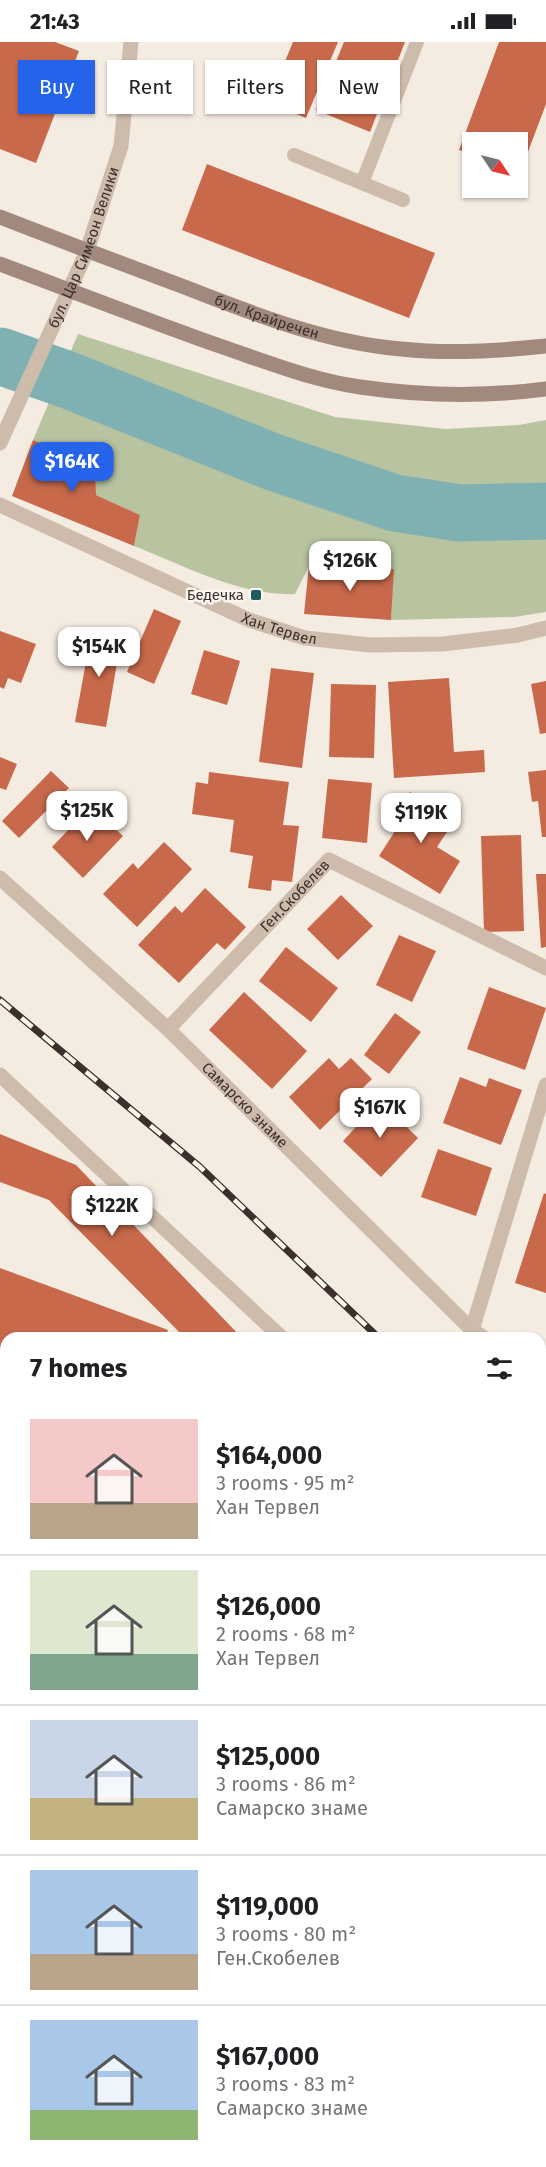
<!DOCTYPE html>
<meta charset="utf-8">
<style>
body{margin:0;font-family:"Fira Sans",sans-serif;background:#f2f2f2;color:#202124;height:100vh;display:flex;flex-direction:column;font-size:22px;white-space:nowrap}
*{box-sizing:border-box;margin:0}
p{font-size:20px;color:#757577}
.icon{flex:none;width:33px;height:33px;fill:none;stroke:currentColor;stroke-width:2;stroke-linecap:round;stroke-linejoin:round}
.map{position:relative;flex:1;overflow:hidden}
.drawer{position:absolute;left:0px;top:1290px;width:546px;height:836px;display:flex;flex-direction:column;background:#fff;border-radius:18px 18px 0 0;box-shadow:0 2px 4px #0004}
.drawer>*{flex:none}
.top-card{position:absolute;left:18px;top:18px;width:510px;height:54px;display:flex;gap:12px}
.needle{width:39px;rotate:125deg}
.controls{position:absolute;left:462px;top:90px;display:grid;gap:12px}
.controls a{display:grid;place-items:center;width:66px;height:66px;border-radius:0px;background:#fff;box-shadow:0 2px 4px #0004;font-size:30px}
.price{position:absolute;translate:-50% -51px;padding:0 14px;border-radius:12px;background:#fff;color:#222;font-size:20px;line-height:39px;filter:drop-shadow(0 2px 3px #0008)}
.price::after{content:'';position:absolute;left:50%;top:36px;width:18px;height:14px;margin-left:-9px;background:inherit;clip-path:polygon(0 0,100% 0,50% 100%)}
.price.active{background:#2563eb;color:#fff}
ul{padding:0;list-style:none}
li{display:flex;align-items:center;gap:18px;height:150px;padding:0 30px}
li+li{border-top:2px solid #e0e0e0}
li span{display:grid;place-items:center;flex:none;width:168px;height:120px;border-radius:0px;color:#555}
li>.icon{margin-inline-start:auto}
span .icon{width:72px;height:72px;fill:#fffc;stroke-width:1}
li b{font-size:26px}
h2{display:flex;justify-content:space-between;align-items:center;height:72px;padding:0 30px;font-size:26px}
.tag{padding:0 21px;border-radius:0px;background:#fff;box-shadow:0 2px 4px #0004;font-size:21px;line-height:54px}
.tag.active{background:#2563eb;color:#fff}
.status{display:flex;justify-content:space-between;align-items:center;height:42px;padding:0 30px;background:#fff;direction:ltr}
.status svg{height:16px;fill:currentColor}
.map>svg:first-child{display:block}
</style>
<div class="status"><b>21:43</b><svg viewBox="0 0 49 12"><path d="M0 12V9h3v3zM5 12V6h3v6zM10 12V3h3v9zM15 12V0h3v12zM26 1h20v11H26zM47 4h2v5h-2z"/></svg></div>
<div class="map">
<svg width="546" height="2125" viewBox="0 0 546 2125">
<rect width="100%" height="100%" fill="#f4ebe1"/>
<path fill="#b8c4a0" d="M78,292L335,375L445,387L519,383L546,378V570L514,575L391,578L393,527L309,524L295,552C242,555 183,523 134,504L140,473L96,453L95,423L33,398Z"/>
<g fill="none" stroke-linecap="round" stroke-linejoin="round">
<path stroke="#7fb0b2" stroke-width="57" d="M0,314L68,338L273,420L395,461L460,471L546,469"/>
</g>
<g fill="#c8694b">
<path d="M0,0H55L79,9L36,121L0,107Z"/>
<path d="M293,0H338L306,76L268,60Z"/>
<path d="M344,0H405L370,90L316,68Z"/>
<path d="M499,0H546V62L520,131L518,130V100H472V113L459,108Z"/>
<path d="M207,122L435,211L409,276L182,188Z"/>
<path d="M33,398L95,423L96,453L140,473L134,504L12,454Z"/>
<path d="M309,524L394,527L391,578L304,572Z"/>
<path d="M154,567L181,579L154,642L127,630Z"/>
<path d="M92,587L122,592L106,685L75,680Z"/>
<path d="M0,589L36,602L21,641L8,636L4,647L0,645Z"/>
<path d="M204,608L240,619L227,663L191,652Z"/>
<path d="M271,626L314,631L302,726L259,720Z"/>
<path d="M449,636L454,710L484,708L485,730L394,736L388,640Z"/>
<path d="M546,639V691L540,692L531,642Z"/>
<path d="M331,642L376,643L374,716L329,715Z"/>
<path d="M0,715L17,722L6,748L0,746Z"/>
<path d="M546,728V795H542L538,759L532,760L528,730Z"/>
<path d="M51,729L69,746L19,796L2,779Z"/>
<path d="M209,730L289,740L283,783L299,784L292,840L272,838L271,849L248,846L253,814L230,810L234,778L192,772L196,740L208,742Z"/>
<path d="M328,737L372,741L367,801L322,796Z"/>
<path d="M410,750L455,778L437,805L460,819L440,852L379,814L397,786L391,782Z"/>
<path d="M91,764L123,794L83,836L52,805Z"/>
<path d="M521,793L524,889L484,890L481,794Z"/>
<path d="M164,800L192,827L137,885L103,852L133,821L138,827Z"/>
<path d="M536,832H546V905L541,906Z"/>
<path d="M205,846L246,885L225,908L217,901L179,941L138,903L175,864L182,871Z"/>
<path d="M341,853L373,884L338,918L307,887Z"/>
<path d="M399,893L436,909L412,960L376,943Z"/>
<path d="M286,905L338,946L311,980L259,939Z"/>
<path d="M489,945L546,966L525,1028L467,1007Z"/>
<path d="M244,950L307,1009L272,1047L209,988Z"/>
<path d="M395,971L421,990L389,1032L364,1013Z"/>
<path d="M329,1016L339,1027L351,1016L372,1037L320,1088L289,1055Z"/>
<path d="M460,1035L486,1045L489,1036L522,1048L501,1103L443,1081Z"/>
<path d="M380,1059L418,1096L381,1135L343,1099Z"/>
<path d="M0,1092L76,1123L242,1296H185L49,1158L0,1140Z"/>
<path d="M438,1107L492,1126L476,1174L421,1155Z"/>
<path d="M544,1151L546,1152V1251L515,1241Z"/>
<path d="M0,1226L168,1288L165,1296H6V1727L3,1736L0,1735Z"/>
<path d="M540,1569L546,1570V1603L540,1601Z"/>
<path d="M540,1679L546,1680V1705L540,1703Z"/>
<path d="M0,1746L6,1748V1895L0,1893Z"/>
<path d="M6,2088V2120H41L38,2125H12L0,2120V2102Z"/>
<path d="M540,2119L546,2120V2125H515L516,2120Z"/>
<path d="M170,2120H211L209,2125H169Z"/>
<path d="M281,2120H311L310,2125H280Z"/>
<path d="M371,2120H406V2125H370Z"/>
<rect x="426" y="2120" width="39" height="5"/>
</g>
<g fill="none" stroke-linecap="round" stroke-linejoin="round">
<g stroke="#cdbbac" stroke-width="14">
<path d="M294,113L403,158"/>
<path d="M362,141L417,0"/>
</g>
<g stroke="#cdbbac" stroke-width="15">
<path id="s1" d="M0,401L87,209L121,104L131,0"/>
<path id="s2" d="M0,463L249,578L305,596L370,603L443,602L518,593L546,586"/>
<path id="s3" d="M0,836L168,987L472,1288L484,1296"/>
<path id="s4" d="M168,987L329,818L546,926"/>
<path d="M0,1033L282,1296"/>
<path d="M472,1288L546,1043"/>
<path d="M540,1333L546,1337"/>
<path d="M540,1537L546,1542"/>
<path d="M540,1644L546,1646"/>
<path d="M540,1807H546"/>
</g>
<g stroke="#a18a7d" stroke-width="15">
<path id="s5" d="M0,175C62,199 125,223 187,246C256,273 327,301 401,307C450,312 497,309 546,304"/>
<path d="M0,222C72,249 144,277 217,303C264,319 311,338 360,345C422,354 484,355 546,347"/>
<path d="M0,1979L6,1981"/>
<path d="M540,2067H546"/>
</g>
<g stroke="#3b302b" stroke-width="7">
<g id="rail">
<path d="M0,958L200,1125L379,1296"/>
<path d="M540,1450L546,1454"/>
</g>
</g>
<use href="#rail" stroke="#fbf5ee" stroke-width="4.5" stroke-dasharray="14" stroke-linecap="butt"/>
</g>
<rect fill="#1f5a5e" stroke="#fbf5ee" stroke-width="2" x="250" y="547" width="12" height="12" rx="3"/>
<g text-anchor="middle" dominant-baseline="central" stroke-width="5" stroke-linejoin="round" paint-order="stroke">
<g font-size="15" fill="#3b302b" stroke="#fbf5ee">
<text stroke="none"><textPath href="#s1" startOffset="213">бул. Цар Симеон Велики</textPath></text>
<text stroke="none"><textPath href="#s5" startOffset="285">бул. Крайречен</textPath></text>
<text stroke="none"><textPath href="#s2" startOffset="306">Хан Тервел</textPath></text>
<text stroke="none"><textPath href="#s4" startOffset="184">Ген.Скобелев</textPath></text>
<text stroke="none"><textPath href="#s3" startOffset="334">Самарско знаме</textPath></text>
</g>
<g font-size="15" fill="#3b302b" stroke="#fbf5ee" text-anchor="end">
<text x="244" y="553">Бедечка</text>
</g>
</g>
</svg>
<div class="controls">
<a><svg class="needle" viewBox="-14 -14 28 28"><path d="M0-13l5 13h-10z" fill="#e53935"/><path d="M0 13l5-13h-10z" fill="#757577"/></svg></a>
</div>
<b class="price active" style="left:72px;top:451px">$164K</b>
<b class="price" style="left:350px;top:550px">$126K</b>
<b class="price" style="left:99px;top:636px">$154K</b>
<b class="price" style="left:87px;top:800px">$125K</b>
<b class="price" style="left:421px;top:802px">$119K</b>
<b class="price" style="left:380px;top:1097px">$167K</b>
<b class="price" style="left:112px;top:1195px">$122K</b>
<div class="top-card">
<a class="tag active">Buy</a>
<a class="tag">Rent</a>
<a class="tag">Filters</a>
<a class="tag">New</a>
</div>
<section class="drawer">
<h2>7 homes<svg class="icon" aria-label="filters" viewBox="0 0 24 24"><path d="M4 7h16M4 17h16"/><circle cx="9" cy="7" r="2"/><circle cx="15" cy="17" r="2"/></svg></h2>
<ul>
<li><span style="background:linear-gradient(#f6c9c9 70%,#b9a48a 0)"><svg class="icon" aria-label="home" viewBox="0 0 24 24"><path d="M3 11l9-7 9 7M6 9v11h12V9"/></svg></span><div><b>$164,000</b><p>3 rooms · 95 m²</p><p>Хан Тервел</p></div></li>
<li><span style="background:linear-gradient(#dfe7d0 70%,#7fa58c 0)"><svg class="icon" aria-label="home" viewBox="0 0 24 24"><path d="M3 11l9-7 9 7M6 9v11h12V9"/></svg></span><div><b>$126,000</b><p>2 rooms · 68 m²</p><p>Хан Тервел</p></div></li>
<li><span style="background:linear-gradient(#c9d6e8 65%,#c2b280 0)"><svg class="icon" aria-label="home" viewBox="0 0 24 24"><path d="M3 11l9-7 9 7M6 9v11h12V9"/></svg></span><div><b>$125,000</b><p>3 rooms · 86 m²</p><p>Самарско знаме</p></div></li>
<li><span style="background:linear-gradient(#a9c7e8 70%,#b9a48a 0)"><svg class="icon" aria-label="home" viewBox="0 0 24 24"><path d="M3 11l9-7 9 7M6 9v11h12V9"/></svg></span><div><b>$119,000</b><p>3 rooms · 80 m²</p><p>Ген.Скобелев</p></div></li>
<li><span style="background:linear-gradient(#a9c7e8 75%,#8fb573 0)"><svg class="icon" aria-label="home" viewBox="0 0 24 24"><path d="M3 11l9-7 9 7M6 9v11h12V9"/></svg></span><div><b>$167,000</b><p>3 rooms · 83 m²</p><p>Самарско знаме</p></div></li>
</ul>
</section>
</div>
